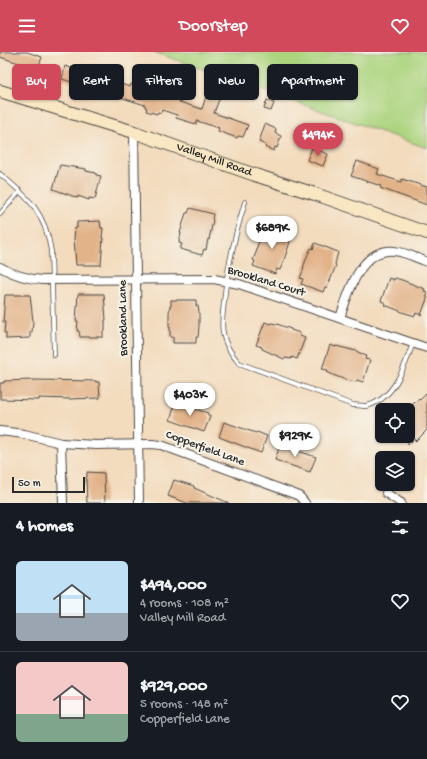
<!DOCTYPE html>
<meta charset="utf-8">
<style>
body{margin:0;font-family:"Gochi Hand",sans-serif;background:#242831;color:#f1f3f6;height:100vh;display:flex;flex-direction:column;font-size:15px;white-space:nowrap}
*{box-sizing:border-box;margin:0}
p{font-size:13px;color:#9ea1a6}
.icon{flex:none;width:22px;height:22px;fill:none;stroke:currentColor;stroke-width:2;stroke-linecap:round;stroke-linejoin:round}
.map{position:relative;height:451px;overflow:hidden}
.side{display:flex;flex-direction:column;background:#171b24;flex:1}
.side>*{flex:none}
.banner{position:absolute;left:12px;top:12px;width:403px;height:36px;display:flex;gap:8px}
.tools{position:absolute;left:375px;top:351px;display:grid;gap:8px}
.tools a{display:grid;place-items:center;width:40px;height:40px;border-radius:6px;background:#171b24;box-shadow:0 1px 3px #0004;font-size:20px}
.scale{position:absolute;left:12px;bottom:10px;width:73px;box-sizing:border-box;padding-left:4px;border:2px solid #2b2b2b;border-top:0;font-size:11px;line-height:14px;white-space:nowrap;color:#2b2b2b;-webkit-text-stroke:3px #f7f3e8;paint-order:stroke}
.price{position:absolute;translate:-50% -34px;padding:0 9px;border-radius:14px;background:#fff;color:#222;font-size:13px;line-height:26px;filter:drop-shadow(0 1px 2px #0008)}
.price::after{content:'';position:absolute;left:50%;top:24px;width:12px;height:9px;margin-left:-6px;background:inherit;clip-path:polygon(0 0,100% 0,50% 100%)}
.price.current{background:#d1495b;color:#fff}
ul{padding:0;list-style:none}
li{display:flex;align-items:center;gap:12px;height:100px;padding:0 16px}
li+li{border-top:1px solid #363941}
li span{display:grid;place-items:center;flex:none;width:112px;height:80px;border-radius:6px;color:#555}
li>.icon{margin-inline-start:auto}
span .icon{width:48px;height:48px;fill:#fffc;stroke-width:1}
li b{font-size:17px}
h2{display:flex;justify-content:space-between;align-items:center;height:48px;padding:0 16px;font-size:17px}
.chip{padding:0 14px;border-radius:6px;background:#171b24;box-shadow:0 1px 3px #0004;font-size:14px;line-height:36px}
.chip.current{background:#d1495b;color:#fff}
header{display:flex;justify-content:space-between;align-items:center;height:52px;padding:0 16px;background:#d1495b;color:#fff;font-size:18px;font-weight:600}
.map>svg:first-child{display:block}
</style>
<header><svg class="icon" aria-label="menu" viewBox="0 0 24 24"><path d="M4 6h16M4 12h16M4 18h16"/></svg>Doorstep<svg class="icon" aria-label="heart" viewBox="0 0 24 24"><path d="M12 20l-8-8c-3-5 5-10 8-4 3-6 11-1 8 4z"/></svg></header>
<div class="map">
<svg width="427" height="451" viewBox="0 0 427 451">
<rect width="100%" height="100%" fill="#f7f3e8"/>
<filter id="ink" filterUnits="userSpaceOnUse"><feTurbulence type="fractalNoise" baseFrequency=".025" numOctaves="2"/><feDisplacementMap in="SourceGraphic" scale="8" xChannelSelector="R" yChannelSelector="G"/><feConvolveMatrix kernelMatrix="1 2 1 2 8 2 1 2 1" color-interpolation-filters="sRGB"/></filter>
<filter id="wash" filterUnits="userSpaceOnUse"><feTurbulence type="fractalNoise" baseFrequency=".012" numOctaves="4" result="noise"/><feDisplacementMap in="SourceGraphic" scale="16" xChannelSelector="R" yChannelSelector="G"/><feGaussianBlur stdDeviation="0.9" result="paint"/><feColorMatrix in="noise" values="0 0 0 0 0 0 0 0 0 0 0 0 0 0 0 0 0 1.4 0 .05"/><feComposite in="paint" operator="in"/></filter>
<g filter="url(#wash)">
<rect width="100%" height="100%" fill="#f3dbbd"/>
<path fill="#acd47f" stroke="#6c8055" d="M154,0H427V96Z"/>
<g id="blocks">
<g fill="#e2b389">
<path d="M0,0H27L42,5L38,17L0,5Z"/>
<path d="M65,14L130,35L131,32L153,39L154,33L160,35L161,33L170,35L171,30L184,35L179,50L202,57L207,41L220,45L214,61L248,73L243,85L238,84L237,86L218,79L219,76L197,69L196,72L176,66L177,63L162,58L161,61L158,60L157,62L146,59L147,56L145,55V53L62,27Z"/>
<path d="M267,48L274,51L271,59L264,57Z"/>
<path d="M265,72L276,77L275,81L281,84L277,96L275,95L274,99L265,95L266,93L259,90Z"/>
<path d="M312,96L328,102L323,114L307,108Z"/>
<path d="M357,109L379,117L377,122L401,130L402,127L427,135V153L380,136L381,134L351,124Z"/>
<path d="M60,113L86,117V119L96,121V123L101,124L95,147L89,146V148L78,144V146L53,137Z"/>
<path d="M190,156L213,162L212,167L213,168L209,188L208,187L206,198L204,197L202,203L180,197L182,192L179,191L181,181H180L186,161H188Z"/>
<path d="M100,169L101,176H103L102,186H103L101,213H76L74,186L75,176H77V170Z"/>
<path d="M267,173L291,182L289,187H291L284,208L280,218L277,217L275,222L253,214L255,209L253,208L257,198H256L259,189L264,178L265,179Z"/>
<path d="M315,191L338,200L335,212L336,213L331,226L327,236L325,235L323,240L301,232L303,227L300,226L304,216H303L308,202L311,196L313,197Z"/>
<path d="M389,226L394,228L395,226L402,228L425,237L424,239L427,240V247L421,263L416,261L415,264L405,261L385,253L386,251L381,249Z"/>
<path d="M78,242H104L106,268H105V279H103V285H80L79,279H77L78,269H76Z"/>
<path d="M5,243H30L33,269L32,280H30V286L6,287V281H4L5,270H3Z"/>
<path d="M171,248H196V254H198L199,260V274L198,285H196V291H173V285H170V275H169V261L170,254H171Z"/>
<path d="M265,270L270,272L271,271L277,272L291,277V278L300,281V284L305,286L297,307L292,305L291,307L286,306L284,307L262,297V295L256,293Z"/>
<path d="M330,293L336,295V294L356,299L366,304L365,307L370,308L363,330L357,328L356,330L346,328L333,323L327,320L328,318L322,317Z"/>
<path d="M34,328L96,329V330H99L100,346L70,347L39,346V348L0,347V331H4V329Z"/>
<path d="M427,341V378L416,389L414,387L408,393V356L419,347L420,348Z"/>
<path d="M179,352L208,361V363L210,364V365L204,380L170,368L175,353L178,354Z"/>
<path d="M224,370L256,381L257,380L267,384L261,401L219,385Z"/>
<path d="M280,393L316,405L310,420L275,408Z"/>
<path d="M87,420L104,421L105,451H87L86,425H87Z"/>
<path d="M174,428L194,434V436L229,451H187L168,444Z"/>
</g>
</g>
</g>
<g filter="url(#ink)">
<use href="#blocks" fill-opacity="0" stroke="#494541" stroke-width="1"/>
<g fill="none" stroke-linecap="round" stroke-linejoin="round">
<g stroke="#494541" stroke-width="5.5">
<g id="lane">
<path d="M0,122C29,146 45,160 51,199L54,303"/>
<path d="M245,150C235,183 227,215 224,250C223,260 221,271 223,281C225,293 231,302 239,311L353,353C357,353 362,354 366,354C394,348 405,314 413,291"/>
<path d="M0,162L20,139"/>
</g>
</g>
<g stroke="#494541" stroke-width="10">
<g id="street">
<path d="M134,80L139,451"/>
<path d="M0,215C14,223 27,227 43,228L214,227L239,232L427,296"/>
<path d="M340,266C348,242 360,196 394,199C405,200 417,206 427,210"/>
<path d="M0,379L24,382L61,391L96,393L152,392L161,393L297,443L300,445L305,451"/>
<path d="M61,391L63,451"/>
<path d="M386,441L401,451"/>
</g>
</g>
<g stroke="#494541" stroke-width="14">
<g id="secondary">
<path id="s1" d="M0,39L134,80L255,123L315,142L427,181"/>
</g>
</g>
<use href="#lane" stroke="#fff" stroke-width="4"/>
<use href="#street" stroke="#fff" stroke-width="8"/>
<use href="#secondary" stroke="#f9e7c3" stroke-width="12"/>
</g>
</g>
<g text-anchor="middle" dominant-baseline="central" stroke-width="4" stroke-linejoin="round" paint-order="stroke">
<g font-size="12" fill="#2b2b2b" stroke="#f7f3e8">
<text stroke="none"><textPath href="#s1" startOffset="225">Valley Mill Road</textPath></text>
<text transform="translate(266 230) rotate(17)">Brookland Court</text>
<text transform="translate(124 266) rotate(-91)">Brookland Lane</text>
<text transform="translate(205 397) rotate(20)">Copperfield Lane</text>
</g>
</g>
</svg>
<div class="tools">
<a><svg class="icon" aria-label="locate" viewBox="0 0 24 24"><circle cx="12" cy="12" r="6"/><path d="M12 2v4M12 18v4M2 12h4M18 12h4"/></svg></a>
<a><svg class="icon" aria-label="layers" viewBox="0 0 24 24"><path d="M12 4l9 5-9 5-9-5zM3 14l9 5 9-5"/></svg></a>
</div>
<div class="scale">50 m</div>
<b class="price current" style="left:318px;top:105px">$494K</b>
<b class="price" style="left:272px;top:198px">$689K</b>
<b class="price" style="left:190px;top:365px">$403K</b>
<b class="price" style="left:295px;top:406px">$929K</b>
<div class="banner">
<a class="chip current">Buy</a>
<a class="chip">Rent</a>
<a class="chip">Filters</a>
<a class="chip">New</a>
<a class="chip">Apartment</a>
</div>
</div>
<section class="side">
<h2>4 homes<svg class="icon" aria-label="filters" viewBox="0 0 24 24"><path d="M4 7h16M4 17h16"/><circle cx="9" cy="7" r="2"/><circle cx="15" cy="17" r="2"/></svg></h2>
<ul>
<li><span style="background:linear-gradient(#bfe0f5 65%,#9aa5b1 0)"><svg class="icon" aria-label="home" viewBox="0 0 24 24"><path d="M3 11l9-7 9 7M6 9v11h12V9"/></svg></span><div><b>$494,000</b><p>4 rooms · 108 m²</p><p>Valley Mill Road</p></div><svg class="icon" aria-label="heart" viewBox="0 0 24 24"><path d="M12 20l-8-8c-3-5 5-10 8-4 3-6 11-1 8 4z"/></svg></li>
<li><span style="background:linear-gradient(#f6c9c9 65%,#7fa58c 0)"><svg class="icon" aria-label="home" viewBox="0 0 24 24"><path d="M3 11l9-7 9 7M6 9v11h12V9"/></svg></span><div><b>$929,000</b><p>5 rooms · 148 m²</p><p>Copperfield Lane</p></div><svg class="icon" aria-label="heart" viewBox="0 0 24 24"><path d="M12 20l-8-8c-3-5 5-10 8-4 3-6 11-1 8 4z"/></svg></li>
</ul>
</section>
